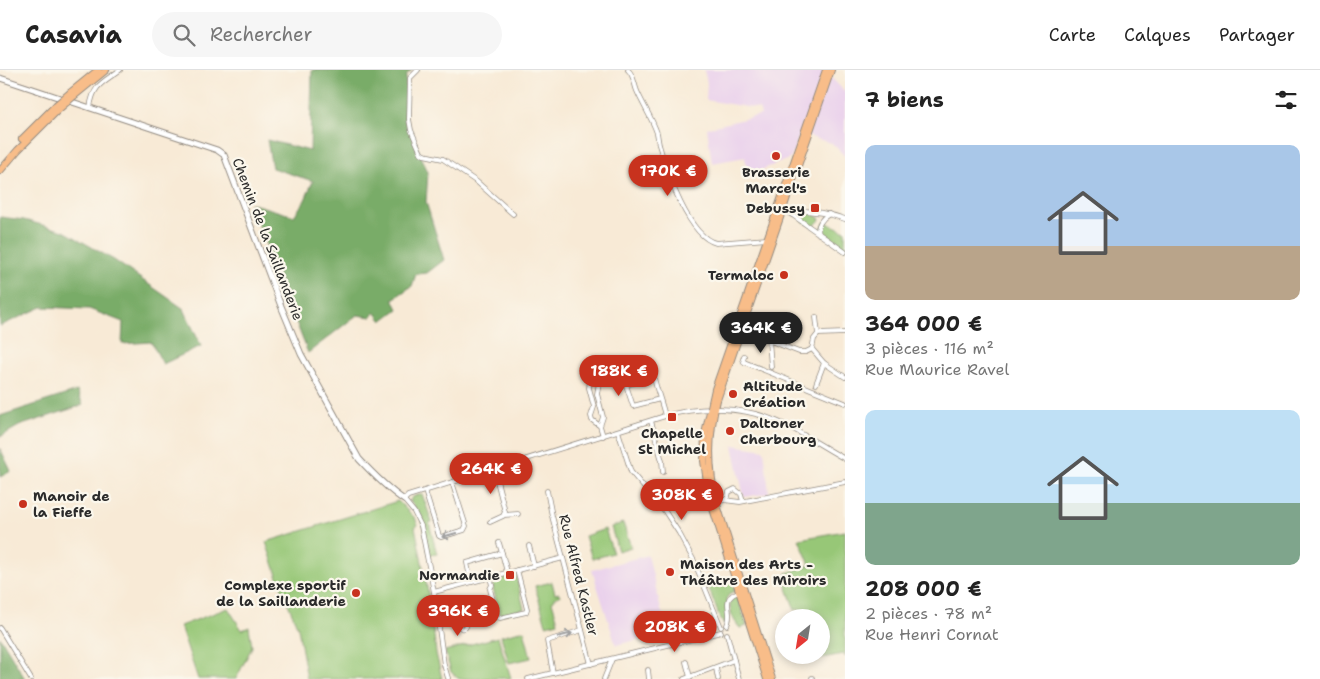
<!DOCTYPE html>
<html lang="fr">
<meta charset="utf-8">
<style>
body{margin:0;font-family:"Shantell Sans",sans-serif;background:#f6f6f6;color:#222;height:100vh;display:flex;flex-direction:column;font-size:19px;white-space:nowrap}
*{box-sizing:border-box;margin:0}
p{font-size:16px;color:#767676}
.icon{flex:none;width:28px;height:28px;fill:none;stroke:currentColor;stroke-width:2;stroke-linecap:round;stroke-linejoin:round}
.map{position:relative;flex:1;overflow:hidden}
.sheet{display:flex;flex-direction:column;background:#fff;width:475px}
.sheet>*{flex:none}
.needle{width:32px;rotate:210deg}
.controls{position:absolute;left:775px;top:539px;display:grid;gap:10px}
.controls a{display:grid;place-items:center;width:55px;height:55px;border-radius:50%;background:#fff;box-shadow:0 2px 8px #0003;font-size:25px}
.price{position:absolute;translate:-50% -42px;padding:0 11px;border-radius:18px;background:#c8321e;color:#fff;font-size:16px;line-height:32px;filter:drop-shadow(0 1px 2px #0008)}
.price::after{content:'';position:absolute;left:50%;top:30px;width:15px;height:11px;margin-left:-8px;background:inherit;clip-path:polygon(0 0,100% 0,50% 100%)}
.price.current{background:#222;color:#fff}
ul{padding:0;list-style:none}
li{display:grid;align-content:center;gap:10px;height:265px;padding:0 20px}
li span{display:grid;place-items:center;height:155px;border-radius:10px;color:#555}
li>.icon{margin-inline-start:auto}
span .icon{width:90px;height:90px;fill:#fffc;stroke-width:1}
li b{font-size:21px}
h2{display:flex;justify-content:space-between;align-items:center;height:60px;padding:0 20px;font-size:21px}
header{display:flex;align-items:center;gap:30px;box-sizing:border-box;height:70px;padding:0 25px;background:#fff;border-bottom:1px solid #e0e0e0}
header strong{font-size:24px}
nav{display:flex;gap:28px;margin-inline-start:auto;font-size:18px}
.search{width:350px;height:45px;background:#f6f6f6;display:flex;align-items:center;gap:12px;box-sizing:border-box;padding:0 18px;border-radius:28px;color:#767676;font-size:19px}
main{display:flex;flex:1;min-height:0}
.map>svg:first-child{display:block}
</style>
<header>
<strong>Casavia</strong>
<div class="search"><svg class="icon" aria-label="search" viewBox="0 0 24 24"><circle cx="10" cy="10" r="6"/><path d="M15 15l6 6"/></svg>Rechercher</div>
<nav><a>Carte</a><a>Calques</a><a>Partager</a></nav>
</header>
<main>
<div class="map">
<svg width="845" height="609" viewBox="0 0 845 609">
<rect width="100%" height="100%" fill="#fbf7ec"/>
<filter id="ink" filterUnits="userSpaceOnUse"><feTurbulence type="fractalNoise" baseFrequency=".02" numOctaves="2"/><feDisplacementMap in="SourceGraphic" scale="10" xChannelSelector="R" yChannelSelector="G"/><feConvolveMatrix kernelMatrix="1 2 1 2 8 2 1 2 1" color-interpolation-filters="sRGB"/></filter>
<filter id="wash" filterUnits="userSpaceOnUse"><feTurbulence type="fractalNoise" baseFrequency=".0096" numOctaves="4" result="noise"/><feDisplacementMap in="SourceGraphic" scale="20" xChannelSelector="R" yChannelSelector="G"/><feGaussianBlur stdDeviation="1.12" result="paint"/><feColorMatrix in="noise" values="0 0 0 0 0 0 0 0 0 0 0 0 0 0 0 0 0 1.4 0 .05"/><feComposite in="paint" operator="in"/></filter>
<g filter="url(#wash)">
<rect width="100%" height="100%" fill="#f8ead6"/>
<g fill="#ead1ec">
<path d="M704,0H824L845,22V86L832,73L800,64L791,88L748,105L745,87L712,93L707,58L761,45L759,39L706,30L707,13Z"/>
<path d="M733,375L764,380L769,423L744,427Z"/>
<path d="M648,485L661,540L669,562L616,575L592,500Z"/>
</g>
<g fill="#97c777" stroke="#617951">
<path d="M804,143C811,143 818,143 820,150L813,157L803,151L801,147Z"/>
<path d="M825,152L845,161V179L822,162L821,159Z"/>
<path d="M422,424L432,452L429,453L437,484L429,485L421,447L410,431L412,427Z"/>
<path d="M398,431L415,448L418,455L415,457L430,532L436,583L442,609H307L298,558L280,514L266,472Z"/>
<path d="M623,453L631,477L618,481L611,457Z"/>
<path d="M605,459L613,483L592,489L585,466Z"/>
<path d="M845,461V587L844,584L804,591L803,585H821V548L803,547L800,539L795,540L784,510L787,503L810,495L799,469Z"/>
<path d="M516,505L524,539L500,545L493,518L494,514L493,510Z"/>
<path d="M731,509L735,521L730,523L726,529L728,546L725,554L721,551L708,516Z"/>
<path d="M552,512L555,524L559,523L560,526L556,527L552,532L558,552L546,555L535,516Z"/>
<path d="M737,525L747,556L740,558C733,550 728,540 731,529Z"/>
<path d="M228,538L242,560L249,557L252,577L236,609H198L180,556Z"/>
<path d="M524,560L531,588L509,593L501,566Z"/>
<path d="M498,567L511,608L459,609L451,602L445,581Z"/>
</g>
<g fill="#79ac68" stroke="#526c4a">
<path d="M312,0H412L406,6L405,51L428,102L426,132L444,190L427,203L416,204L412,216L393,229L398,239L382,251L375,242L371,247L357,245L308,283L250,133L294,146L305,130L313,111L272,98L267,70L310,81Z"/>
<path d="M0,147L24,150L64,161L114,190L184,239L201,276L163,294L151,272L122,274L123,252L89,239L42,237L0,256Z"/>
<path d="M77,321L83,335L19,356L0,367V346Z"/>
<path d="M0,378L11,401L0,407Z"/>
<path d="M0,567L24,607L25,609H0Z"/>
</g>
</g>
<g filter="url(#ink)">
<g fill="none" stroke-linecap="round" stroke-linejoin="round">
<g stroke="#928a80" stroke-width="5.5">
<g id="minor">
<path d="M418,0L410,8L409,49L411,60L421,83L424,85L443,89L477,112L513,144"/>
<path d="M628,0C634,5 634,14 637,21C643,35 652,48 657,63C658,67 658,73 660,78C667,103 689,167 716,173L767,169"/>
<path d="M90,38C93,15 102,13 120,0"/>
<path d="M783,140L794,146L845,182"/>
<path d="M787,141C808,140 825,142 845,149"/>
<path d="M819,164C816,156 822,148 829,144"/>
<path d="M816,247L818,264"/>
<path d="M845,263L818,264L814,269L812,279L824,293L845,307"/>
<path d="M760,267L799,282H806L812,279"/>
<path d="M769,270L771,297"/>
<path d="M744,286L743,289L744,292L845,333"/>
<path d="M816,314L824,293"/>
<path d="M660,329L633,336L626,315L653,307L654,308C657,321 662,333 665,346"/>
<path d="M651,351L662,391L663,402"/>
<path d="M600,356L592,350L591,346L594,337L589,318L592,299L597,297L601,301L597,324L603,347L600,356L603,366"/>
<path d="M618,361L631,402L647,421L652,431L664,440L679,463L694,491L721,557"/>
<path d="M425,421L439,466L441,467L464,460L466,456L452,412"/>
<path d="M547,421L552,446L591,594"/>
<path d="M727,430L729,422L735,419L741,424L743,431"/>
<path d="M716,432L724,430L740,432L845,412"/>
<path d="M504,445L518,444"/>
<path d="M490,452L503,446L505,442L494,399"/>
<path d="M499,473L502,483"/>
<path d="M529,476L534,496"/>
<path d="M490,507L492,515L490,519L497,547L500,548L526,542L527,539L517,500"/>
<path d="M471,512L467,493L502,483L507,502"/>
<path d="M434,522L563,488"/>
<path d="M439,550L457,545L462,552"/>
<circle cx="463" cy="555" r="3.5"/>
<path d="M727,555C735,540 717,529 741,521"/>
<path d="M0,558L31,609"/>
<path d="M727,564L739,609"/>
<path d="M686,592L690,607"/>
<path d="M716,598L718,609"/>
<path d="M648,600L649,609"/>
<path d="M553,603L547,571L582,560"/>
<path d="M448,608L444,595L434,522L421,456L414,442L404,430L408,426L665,346C699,336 740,336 774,350C799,360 821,376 845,389"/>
<path d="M812,608V609"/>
<path d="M528,609L721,562"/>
<path d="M604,609L612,589"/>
<path d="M684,609L734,590"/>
</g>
</g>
<g stroke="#928a80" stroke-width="7">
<path id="tertiary" d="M0,8L217,80L224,85L281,236L301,284L359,389C373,404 388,419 404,430"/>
</g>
<g stroke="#928a80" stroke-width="8">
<g id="primary">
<path d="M767,609L709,426L704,391L705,364L715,319L826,0"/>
<path d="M772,609L716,432C708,396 708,365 717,330L831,0"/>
</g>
</g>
<g stroke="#928a80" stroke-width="8">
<g id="trunk">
<path d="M71,22L98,0"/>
<path d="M74,26L106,0"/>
<path d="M22,69L56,35"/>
<path d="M0,101L18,80L59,39"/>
</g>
</g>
<use href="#minor" stroke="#fff" stroke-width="4"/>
<use href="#tertiary" stroke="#fff" stroke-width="5"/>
<use href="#primary" stroke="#f8bd89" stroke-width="6"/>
<use href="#trunk" stroke="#f8bd89" stroke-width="6"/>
<g stroke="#928a80" stroke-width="8" stroke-linecap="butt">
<g id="trunk-bridge">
<path d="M56,35L71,22"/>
<path d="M59,39L74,26"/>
</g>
</g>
<use href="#trunk-bridge" stroke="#f8bd89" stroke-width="6"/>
</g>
<defs><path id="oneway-shaft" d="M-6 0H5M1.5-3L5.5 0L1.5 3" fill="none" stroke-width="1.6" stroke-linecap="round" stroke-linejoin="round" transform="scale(1.25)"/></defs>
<g stroke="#a0a0a0">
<use href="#oneway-shaft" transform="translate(449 465) rotate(164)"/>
<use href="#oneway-shaft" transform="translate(565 565) rotate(-14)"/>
</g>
</g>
<g fill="#c8321e" stroke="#fbf7ec" stroke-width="2">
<circle cx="776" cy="86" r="5"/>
<rect x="810" y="133" width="10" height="10" rx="2.5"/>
<circle cx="784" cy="205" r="5"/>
<circle cx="733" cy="324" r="5"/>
<rect x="667" y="342" width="10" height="10" rx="2.5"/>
<circle cx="730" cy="361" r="5"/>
<circle cx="23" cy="434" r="5"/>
<circle cx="670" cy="502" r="5"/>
<rect x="505" y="500" width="10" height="10" rx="2.5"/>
<circle cx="356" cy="523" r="5"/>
</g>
<g text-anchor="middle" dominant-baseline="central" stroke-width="4.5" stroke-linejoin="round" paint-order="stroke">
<g font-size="14" font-weight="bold" fill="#2b2b2b" stroke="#fbf7ec" text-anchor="end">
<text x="776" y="102" text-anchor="middle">Brasserie<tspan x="776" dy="16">Marcel's</tspan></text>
<text x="805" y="138">Debussy</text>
<text x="774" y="205">Termaloc</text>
<text x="743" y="316" text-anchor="start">Altitude<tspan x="743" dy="16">Création</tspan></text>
<text x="740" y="353" text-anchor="start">Daltoner<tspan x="740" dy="16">Cherbourg</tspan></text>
<text x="672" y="363" text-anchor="middle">Chapelle<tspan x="672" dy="16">St Michel</tspan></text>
<text x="33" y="426" text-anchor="start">Manoir de<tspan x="33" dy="16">la Fieffe</tspan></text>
<text x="680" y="494" text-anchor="start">Maison des Arts -<tspan x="680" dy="16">Théâtre des Miroirs</tspan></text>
<text x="500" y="505">Normandie</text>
<text x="346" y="515">Complexe sportif<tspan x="346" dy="16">de la Saillanderie</tspan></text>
</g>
<g font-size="14" fill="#2b2b2b" stroke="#fbf7ec">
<text transform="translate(268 169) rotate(69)">Chemin de la Saillanderie</text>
<text transform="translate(579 505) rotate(76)">Rue Alfred Kastler</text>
</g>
</g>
</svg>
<div class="controls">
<a><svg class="needle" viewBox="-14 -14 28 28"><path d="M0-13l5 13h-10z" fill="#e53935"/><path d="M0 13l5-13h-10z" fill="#767676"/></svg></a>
</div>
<b class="price" style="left:668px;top:127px">170K €</b>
<b class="price current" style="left:761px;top:284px">364K €</b>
<b class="price" style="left:619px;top:327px">188K €</b>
<b class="price" style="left:491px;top:425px">264K €</b>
<b class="price" style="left:682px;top:451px">308K €</b>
<b class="price" style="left:458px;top:567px">396K €</b>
<b class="price" style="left:675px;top:583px">208K €</b>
</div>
<section class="sheet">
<h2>7 biens<svg class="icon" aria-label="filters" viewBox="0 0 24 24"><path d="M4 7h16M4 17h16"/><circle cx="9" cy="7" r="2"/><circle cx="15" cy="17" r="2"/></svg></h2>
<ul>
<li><span style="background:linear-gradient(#a9c7e8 65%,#b9a48a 0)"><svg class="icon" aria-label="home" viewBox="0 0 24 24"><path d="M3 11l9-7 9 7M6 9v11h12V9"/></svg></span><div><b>364 000 €</b><p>3 pièces · 116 m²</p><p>Rue Maurice Ravel</p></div></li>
<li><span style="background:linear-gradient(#bfe0f5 60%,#7fa58c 0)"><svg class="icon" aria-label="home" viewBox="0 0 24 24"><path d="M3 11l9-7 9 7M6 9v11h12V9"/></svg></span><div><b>208 000 €</b><p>2 pièces · 78 m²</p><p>Rue Henri Cornat</p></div></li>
</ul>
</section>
</main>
